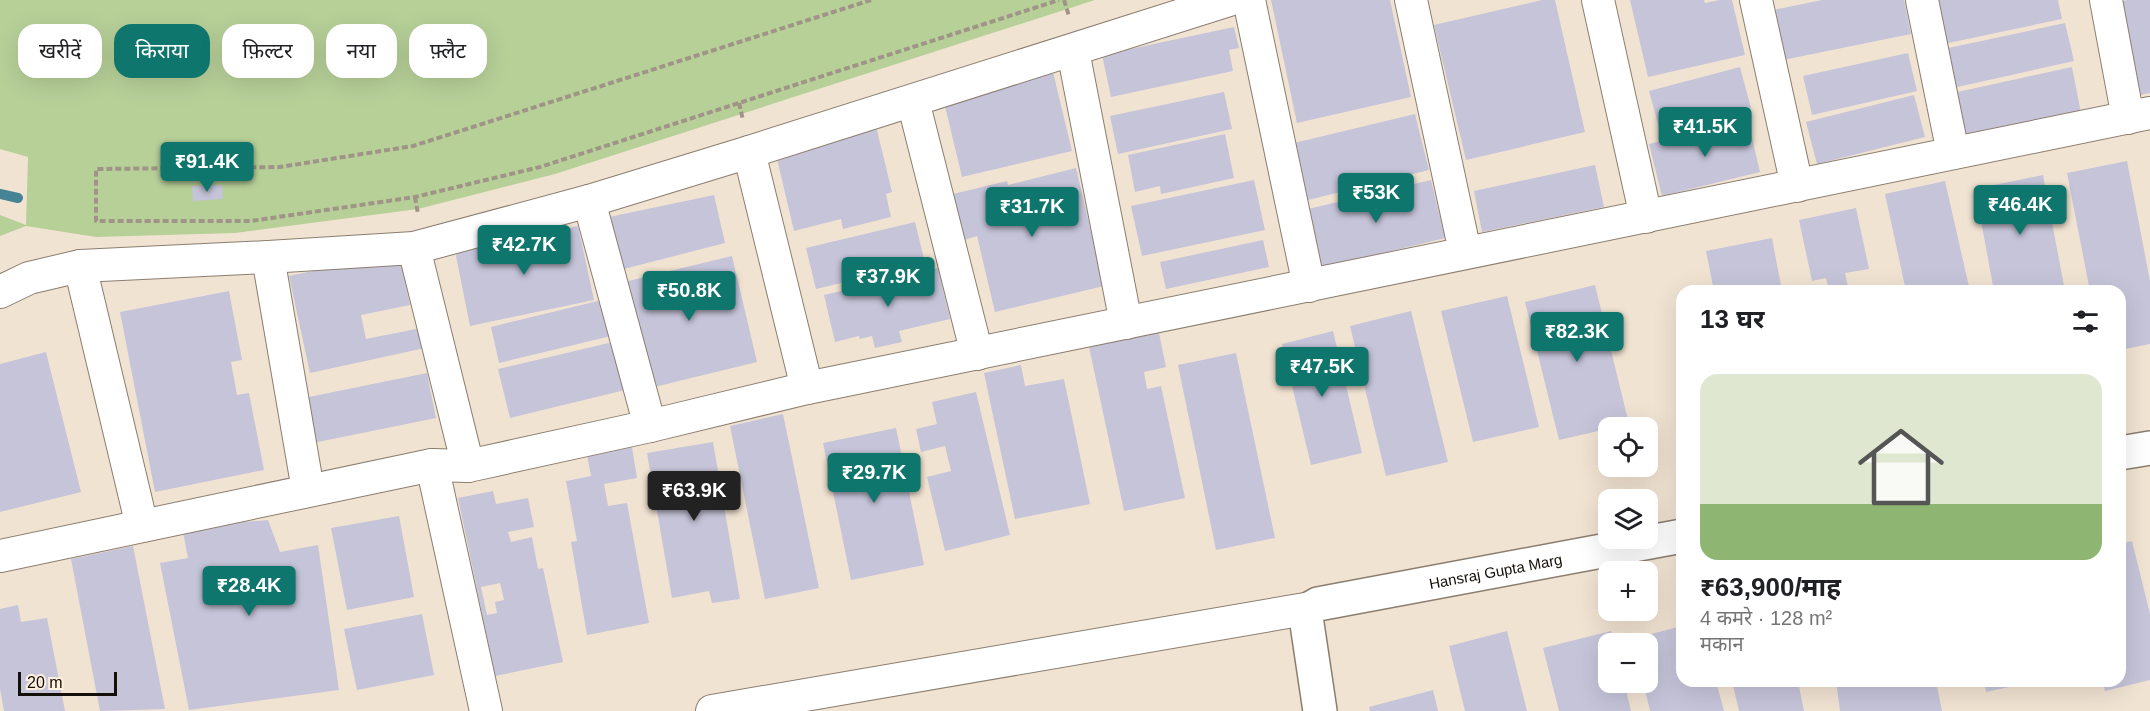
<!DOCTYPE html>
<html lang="hi">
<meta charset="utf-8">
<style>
body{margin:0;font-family:Helvetica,"Noto Sans Devanagari",sans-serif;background:#f2f2f2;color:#202124;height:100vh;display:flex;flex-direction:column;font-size:22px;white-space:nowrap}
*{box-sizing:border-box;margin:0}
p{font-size:20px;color:#757577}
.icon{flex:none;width:33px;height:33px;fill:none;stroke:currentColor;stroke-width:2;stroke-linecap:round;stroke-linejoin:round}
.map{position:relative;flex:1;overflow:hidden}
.panel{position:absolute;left:1676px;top:285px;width:450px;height:402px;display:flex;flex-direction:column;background:#fff;border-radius:18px;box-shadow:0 6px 24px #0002}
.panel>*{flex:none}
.top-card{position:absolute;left:18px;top:24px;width:570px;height:54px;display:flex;gap:12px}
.controls{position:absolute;left:1598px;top:417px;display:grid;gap:12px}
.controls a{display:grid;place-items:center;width:60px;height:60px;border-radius:12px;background:#fff;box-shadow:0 6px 24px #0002;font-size:30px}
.scale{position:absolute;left:18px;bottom:15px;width:99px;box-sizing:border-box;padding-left:6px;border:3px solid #140f09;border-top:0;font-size:16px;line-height:21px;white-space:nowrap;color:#140f09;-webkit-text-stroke:4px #fff0df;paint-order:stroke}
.price{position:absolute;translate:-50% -51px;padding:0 14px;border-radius:6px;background:#0f766e;color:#fff;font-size:20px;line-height:39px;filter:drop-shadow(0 2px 3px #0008)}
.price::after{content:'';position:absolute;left:50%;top:36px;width:18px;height:14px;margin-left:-9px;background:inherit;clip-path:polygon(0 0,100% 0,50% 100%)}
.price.on{background:#222;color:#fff}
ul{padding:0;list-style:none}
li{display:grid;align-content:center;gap:12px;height:318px;padding:0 24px}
li span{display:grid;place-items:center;height:186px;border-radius:18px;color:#555}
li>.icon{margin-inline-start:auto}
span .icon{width:108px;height:108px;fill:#fffc;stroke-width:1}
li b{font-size:26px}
h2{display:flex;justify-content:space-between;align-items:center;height:72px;padding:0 24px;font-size:26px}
.chip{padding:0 21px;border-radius:18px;background:#fff;box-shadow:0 6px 24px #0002;font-size:21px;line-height:54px}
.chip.on{background:#0f766e;color:#fff}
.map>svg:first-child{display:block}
</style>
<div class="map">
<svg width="2150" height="711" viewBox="0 0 2150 711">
<rect width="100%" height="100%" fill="#f1e3d2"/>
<path fill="#b7d098" d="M0,0H1095L555,174L418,209L235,233L96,237L26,226L0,236V215L26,225L28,157L0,149Z"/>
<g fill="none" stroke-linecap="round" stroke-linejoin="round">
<path stroke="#468394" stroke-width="10" d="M0,194L18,198"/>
</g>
<g fill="#c6c4d9" fill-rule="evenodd">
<path d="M1271,0H1390L1411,97L1297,123Z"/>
<path d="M1542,0H1555L1585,132L1466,160L1434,25Z"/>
<path d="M1630,0H1704L1705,3L1719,0H1732L1745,55L1648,77Z"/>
<path d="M1822,0H1904L1911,34L1778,61L1768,11Z"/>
<path d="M1924,0H2058L2062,19L1934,46Z"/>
<path d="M2127,0H2150V93L2140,95L2116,3Z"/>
<path d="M2065,23L2074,61L1948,89L1939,50Z"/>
<path d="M1234,27L1239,48L1229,50L1233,71L1111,97L1102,55Z"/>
<path d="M1908,53L1917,91L1812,115L1803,76Z"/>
<path d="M1740,67L1751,108L1660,131L1649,91Z"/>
<path d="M2072,67L2081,113L1963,138L1953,93Z"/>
<path d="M1053,72L1072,151L962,177L943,98Z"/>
<path d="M1224,92L1232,129L1118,154L1110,116Z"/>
<path d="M1914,95L1925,137L1817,164L1806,122Z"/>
<path d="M1415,114L1429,170L1304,201L1290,144Z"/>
<path d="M1748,121L1760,172L1662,196L1649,144Z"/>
<path d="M875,122L892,192L886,194L891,217L843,229L841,219L794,231L774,146Z"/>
<path d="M1225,134L1234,178L1161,194L1160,186L1135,192L1128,155Z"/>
<path d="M2127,161L2150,281V344L2120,350V291H2090L2067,173Z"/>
<path d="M1595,165L1604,207L1482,232L1474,191Z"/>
<path d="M1076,168L1104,286L995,312L977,236L964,240L953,194L1007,181L1008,185Z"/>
<path d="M2043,175L2065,291H1994L1975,189Z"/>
<path d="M1254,180L1265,230L1142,256L1131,206Z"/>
<path d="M1431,180L1445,238L1322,268L1308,209Z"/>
<path d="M1945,181L1970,291H1906L1885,194Z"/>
<path d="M222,185L223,199L193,201L192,186Z"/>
<path d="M714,195L725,243L616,271L609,217Z"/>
<path d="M1856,208L1869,269L1845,273L1849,291H1829L1826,278L1812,281L1799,220Z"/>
<path d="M915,222L925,263L816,289L806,248Z"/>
<path d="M578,226L594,300L470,326L455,251Z"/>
<path d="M1772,238L1782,291H1714L1706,251Z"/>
<path d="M1263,240L1269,267L1166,289L1160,262Z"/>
<path d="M399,253L410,305L361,315L366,339L421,328L425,348L310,373L289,276Z"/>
<path d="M732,256L757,362L646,389L620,283Z"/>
<path d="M938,268L950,319L899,331L902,342L875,348L872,336L860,339L859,336L835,342L824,295Z"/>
<path d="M1595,285L1629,424L1559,440L1525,302Z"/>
<path d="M229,291L242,360L231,362L237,395L249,393L264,470L155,492L120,312Z"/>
<path d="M1507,296L1539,427L1473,442L1441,311Z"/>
<path d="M606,299L615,335L499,363L491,327Z"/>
<path d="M1411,311L1448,462L1386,476L1350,326Z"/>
<path d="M1333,331L1362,453L1311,465L1282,344Z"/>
<path d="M1159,333L1166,367L1144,372L1147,389L1161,386L1185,498L1124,511L1089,347Z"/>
<path d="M613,342L625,390L510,418L498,369Z"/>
<path d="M46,352L81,492L0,512V364Z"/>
<path d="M1236,353L1275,538L1216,550L1178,365Z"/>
<path d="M1021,365L1025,386L1064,379L1090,504L1015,519L984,373Z"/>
<path d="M427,373L436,418L308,444L299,399Z"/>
<path d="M976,392L1010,535L945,551L927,477L951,471L945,446L921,452L916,429L937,424L932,402Z"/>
<path d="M783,414L819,588L765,599L730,426Z"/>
<path d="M896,428L924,565L851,580L823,443Z"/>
<path d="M713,442L740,599L712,603L709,591L672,598L647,453Z"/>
<path d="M632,447L637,478L604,484L608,506L627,503L649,623L587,635L571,542L577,541L566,481L591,476L587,455Z"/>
<path d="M493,491L496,504L528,498L534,527L508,532L511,542L532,537L538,569L543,568L563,662L495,676L458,498ZM500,583L504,600L495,602L497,613L487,615L481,587Z"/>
<path d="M399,516L414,597L347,610L331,528Z"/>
<path d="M268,520L280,552L318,545L339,690L189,710L160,563L188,558L182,527Z"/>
<path d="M2132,541L2150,614V680L2105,691L2102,681H2120V544Z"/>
<path d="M133,546L165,709L100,711L71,559Z"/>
<path d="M18,605L21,622L47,618L65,711H4L0,689V609Z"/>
<path d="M422,614L434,675L357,690L344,629Z"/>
<path d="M1682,626V681H1716L1724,711H1650L1643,682H1647V644H1633L1632,639Z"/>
<path d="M1507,631L1527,711H1465L1449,646Z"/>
<path d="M1611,631L1614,644H1608V682H1624L1631,711H1559L1543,648Z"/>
<path d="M1732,681H1798L1804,711H1739Z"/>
<path d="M1836,681H1936L1942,711H1840Z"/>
<path d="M1984,681H2012L2014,686L1986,692Z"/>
<path d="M1433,690L1438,711H1370L1369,707Z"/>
</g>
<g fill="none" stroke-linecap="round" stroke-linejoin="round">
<g stroke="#8b7e6f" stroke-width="34">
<g id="minor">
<path d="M1249,0L1309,286"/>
<path d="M1411,0L1465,252"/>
<path d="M1598,0L1646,217"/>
<path d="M1756,0L1797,186"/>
<path d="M1922,0L1953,153"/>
<path d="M2106,0L2128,118"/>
<path d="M1073,51L1126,323"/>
<path d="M913,101L977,354"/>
<path d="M749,152L807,388"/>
<path d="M589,201L650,426"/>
<path d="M414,248L468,466"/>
<path d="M268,257L308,490"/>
<path d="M80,266L142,526"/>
<path d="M0,292L29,278L80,266L268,257L414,248L589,201L749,152L1229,0"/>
<path d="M432,465L486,711"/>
<path d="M0,556L432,465L468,466L650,426L807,388L2150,113"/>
<path d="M712,711L1311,608"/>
</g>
</g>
<g stroke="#8b7e6f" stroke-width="36">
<g id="tertiary">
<path d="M2120,453L2150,448"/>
<path id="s1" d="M1320,711L1306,617L1311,608L1318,604L1682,536"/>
</g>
</g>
<g stroke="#9f9487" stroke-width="4" stroke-dasharray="6 3" stroke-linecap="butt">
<path d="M871,0L413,146L280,167L96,169V221H251L415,197L540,167L1059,0"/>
<path d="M1064,0L1069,16"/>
<path d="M739,103L743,120"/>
<path d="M415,197L418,214"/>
</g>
<use href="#minor" stroke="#fff" stroke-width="32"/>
<use href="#tertiary" stroke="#fff" stroke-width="33"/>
</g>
<g text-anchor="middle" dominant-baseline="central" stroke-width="4.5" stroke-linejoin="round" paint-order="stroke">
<g font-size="15" fill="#140f09" stroke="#fff0df">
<text stroke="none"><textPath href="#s1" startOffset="294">Hansraj Gupta Marg</textPath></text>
</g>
</g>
</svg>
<div class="controls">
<a><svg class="icon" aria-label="locate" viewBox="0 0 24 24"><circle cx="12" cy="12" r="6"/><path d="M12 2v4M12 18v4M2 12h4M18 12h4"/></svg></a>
<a><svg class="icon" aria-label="layers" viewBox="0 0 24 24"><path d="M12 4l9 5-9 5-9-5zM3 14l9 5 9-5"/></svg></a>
<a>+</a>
<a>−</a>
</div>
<div class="scale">20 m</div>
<b class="price" style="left:1705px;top:158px">₹41.5K</b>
<b class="price" style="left:207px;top:193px">₹91.4K</b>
<b class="price" style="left:1376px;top:224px">₹53K</b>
<b class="price" style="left:2020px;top:236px">₹46.4K</b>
<b class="price" style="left:1032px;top:238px">₹31.7K</b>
<b class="price" style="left:524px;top:276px">₹42.7K</b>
<b class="price" style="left:888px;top:308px">₹37.9K</b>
<b class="price" style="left:689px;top:322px">₹50.8K</b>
<b class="price" style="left:1577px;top:363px">₹82.3K</b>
<b class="price" style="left:1322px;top:398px">₹47.5K</b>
<b class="price" style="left:874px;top:504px">₹29.7K</b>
<b class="price on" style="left:694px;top:522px">₹63.9K</b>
<b class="price" style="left:249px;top:617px">₹28.4K</b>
<div class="top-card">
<a class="chip">खरीदें</a>
<a class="chip on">किराया</a>
<a class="chip">फ़िल्टर</a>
<a class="chip">नया</a>
<a class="chip">फ़्लैट</a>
</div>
<section class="panel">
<h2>13 घर<svg class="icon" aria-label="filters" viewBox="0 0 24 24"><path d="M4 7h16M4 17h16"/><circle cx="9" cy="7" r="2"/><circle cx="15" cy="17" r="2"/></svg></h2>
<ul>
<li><span style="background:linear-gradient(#dfe7d0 70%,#8fb573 0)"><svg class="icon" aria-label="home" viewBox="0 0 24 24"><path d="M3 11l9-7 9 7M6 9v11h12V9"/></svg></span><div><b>₹63,900/माह</b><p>4 कमरे · 128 m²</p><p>मकान</p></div></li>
</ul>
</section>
</div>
